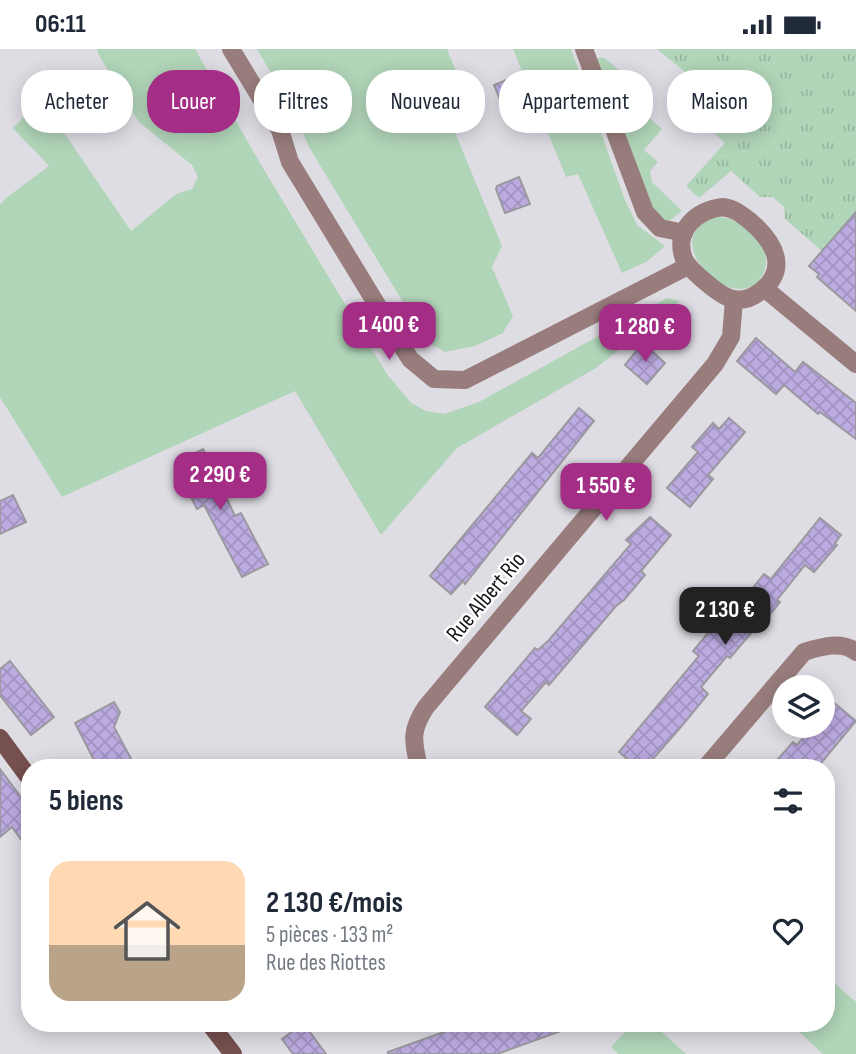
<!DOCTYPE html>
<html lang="fr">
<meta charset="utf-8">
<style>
body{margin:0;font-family:"Sofia Sans Condensed",sans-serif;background:#f2f2f3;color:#1f2937;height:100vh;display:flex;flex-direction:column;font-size:26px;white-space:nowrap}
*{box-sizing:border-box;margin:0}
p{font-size:23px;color:#747a83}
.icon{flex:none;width:38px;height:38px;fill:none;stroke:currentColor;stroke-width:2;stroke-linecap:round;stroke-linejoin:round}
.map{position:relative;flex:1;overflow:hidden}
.drawer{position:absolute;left:21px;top:710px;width:814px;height:273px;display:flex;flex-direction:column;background:#fff;border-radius:28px;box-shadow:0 4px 18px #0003}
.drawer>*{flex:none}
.top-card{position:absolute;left:21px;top:21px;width:816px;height:63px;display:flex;gap:14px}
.buttons{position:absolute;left:772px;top:626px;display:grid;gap:14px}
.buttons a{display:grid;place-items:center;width:63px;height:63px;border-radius:50%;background:#fff;box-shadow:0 4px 18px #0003;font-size:35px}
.price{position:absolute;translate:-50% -60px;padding:0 16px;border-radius:14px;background:#a42d85;color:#fff;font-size:23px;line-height:46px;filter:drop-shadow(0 2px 4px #0008)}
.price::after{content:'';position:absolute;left:50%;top:42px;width:21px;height:16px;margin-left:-10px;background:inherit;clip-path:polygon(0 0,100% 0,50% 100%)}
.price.selected{background:#222;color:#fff}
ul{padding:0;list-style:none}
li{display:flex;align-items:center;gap:21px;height:175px;padding:0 28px}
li+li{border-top:2px solid #e0e1e3}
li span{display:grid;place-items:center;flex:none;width:196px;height:140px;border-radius:21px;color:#555}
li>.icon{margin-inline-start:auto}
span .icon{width:84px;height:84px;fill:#fffc;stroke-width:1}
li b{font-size:30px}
h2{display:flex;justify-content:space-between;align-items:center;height:84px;padding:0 28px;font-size:30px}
.pill{padding:0 24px;border-radius:28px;background:#fff;box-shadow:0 4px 18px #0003;font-size:24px;line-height:63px}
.pill.selected{background:#a42d85;color:#fff}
.status{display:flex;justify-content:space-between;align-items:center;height:49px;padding:0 35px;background:#fff;direction:ltr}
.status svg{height:19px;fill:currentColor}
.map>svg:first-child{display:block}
</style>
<div class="status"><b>06:11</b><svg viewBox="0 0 49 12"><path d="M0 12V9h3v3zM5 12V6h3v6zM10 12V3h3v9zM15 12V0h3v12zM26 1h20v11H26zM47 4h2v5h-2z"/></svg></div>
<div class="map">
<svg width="856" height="1005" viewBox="0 0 856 1005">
<defs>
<pattern id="park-tufts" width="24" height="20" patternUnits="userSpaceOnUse" patternTransform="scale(1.75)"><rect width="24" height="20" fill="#b1d5b9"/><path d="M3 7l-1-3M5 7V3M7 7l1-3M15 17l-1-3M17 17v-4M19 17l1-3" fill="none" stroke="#98b69e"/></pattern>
<pattern id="building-cross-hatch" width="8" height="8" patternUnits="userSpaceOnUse" patternTransform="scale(1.75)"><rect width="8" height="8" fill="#bcabe1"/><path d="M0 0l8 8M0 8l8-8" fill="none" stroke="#a192c0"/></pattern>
</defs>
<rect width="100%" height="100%" fill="#dfdde4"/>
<g fill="#b1d5b9">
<path d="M97,0H195L260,114L387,325L411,354L426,362L444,365L479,353L667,249L680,252L596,319L457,399L381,486L295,342L62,448L0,348V156L6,149L49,117L13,79L41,50L131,182L176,145L192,140L198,128L192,116L139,73L99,6Z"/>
<path d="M257,0H447L475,70L454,81L502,197L492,218L513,267L503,284L475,297L445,303L427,293L309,98L293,61Z"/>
<path d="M513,0H571L625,151L637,176L665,197L646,213L622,224L578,125L566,128Z"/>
<path d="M603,8L635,34L625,48L662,80L644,101L658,113L650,122L652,133L682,162L668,173L654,164L593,11Z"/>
<path d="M716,168C744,166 784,207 757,233C727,263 655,186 716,168Z"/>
<path d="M833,933L856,953V1005H823L793,977L795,975H826V941Z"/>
<path d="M632,975H653L686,1005H618L611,998Z"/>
</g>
<path fill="url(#park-tufts)" d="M657,0H856V163L822,202L785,170L784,158L773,148H760L731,122L699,149L686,137L725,94L713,83L731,61Z"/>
<g fill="url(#building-cross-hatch)" stroke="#9b999f" stroke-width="2">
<path d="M521,25L528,45L502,55L494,36Z"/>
<path d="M519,128L530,155L505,164L496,140L497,137Z"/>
<path d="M856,163V262L817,228L819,225L809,217Z"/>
<path d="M756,289L795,323L803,313L856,354V390L820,363L818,365L784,336L776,345L737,312Z"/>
<path d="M643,294L665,314L647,335L625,316Z"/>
<path d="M579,359L594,372L465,535L463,532L451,545L430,527L532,404L538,409Z"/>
<path d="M729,369L745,383L708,426L713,430L690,458L667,439L698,403L692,398L713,374L719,380Z"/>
<path d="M203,400L235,467L241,464L268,515L242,528L204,456L197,460L191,448L181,444L177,437L181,426L175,414Z"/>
<path d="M13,446L26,473L0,485V452Z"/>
<path d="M650,468L671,486L641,522L645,526L624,551L616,557L549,636L546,633L521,662L531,670L517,686L485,658L535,599L538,601L549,591L631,495L626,491Z"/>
<path d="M820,469L841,486L835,494L837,496L814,523L805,516L777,551L780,553L764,573L762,571L730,609L727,607L701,638L708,645L680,679L645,719H638L619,703L699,607L693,602L718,572L723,576L764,525L771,530Z"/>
<path d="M10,612L54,668L31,686L0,646V620Z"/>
<path d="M114,653L120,663L114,678L136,719H98L75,674Z"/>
<path d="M833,653L856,672L817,719H770L793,693L797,696L813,677H822V666Z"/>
<path d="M0,720L30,760V803L12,778L0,788Z"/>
<path d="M302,975H304L326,1005H293L282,990Z"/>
<path d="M466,975H574L575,977L497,1005H388V1003Z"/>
</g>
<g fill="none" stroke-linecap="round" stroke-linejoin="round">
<g stroke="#997d7d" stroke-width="18">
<path d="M231,0L280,81L290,113L410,310L434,330L465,331L688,217"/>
<path d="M584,0L645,163L660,179L684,184"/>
<path d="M723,158C735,160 741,165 751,173C774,193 791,221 758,244C736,260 718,244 702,230C695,224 688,218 684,210C673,181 697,161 723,158Z"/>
<path d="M764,239L856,315"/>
<path d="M419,719C413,692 410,682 426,658L715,315L731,288L734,251"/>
<path d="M705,719L804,603C820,598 842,591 856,603"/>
</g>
<g stroke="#764f4f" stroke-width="18">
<path d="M0,689L30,730"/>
<path d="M210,975L233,1005"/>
</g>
</g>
<g text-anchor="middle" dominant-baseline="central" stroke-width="5" stroke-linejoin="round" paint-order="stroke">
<g font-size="23" fill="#18181a" stroke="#fff">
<text transform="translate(486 548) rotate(-50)">Rue Albert Rio</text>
</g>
</g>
</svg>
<div class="buttons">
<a><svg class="icon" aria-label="layers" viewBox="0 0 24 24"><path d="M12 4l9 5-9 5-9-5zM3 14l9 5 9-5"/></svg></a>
</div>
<b class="price" style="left:389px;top:313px">1 400 €</b>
<b class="price" style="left:645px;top:315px">1 280 €</b>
<b class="price" style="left:220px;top:463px">2 290 €</b>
<b class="price" style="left:606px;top:474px">1 550 €</b>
<b class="price selected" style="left:725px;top:598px">2 130 €</b>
<div class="top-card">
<a class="pill">Acheter</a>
<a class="pill selected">Louer</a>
<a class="pill">Filtres</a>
<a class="pill">Nouveau</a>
<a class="pill">Appartement</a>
<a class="pill">Maison</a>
</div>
<section class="drawer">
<h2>5 biens<svg class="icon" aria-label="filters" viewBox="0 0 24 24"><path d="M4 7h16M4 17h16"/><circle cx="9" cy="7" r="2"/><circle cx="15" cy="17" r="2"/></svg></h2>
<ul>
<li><span style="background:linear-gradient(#ffd9b3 60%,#b9a48a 0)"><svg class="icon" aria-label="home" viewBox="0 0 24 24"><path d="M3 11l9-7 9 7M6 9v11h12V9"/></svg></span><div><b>2 130 €/mois</b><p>5 pièces · 133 m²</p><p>Rue des Riottes</p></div><svg class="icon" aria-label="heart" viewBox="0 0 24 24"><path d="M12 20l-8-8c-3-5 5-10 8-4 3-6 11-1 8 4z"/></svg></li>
</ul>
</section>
</div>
